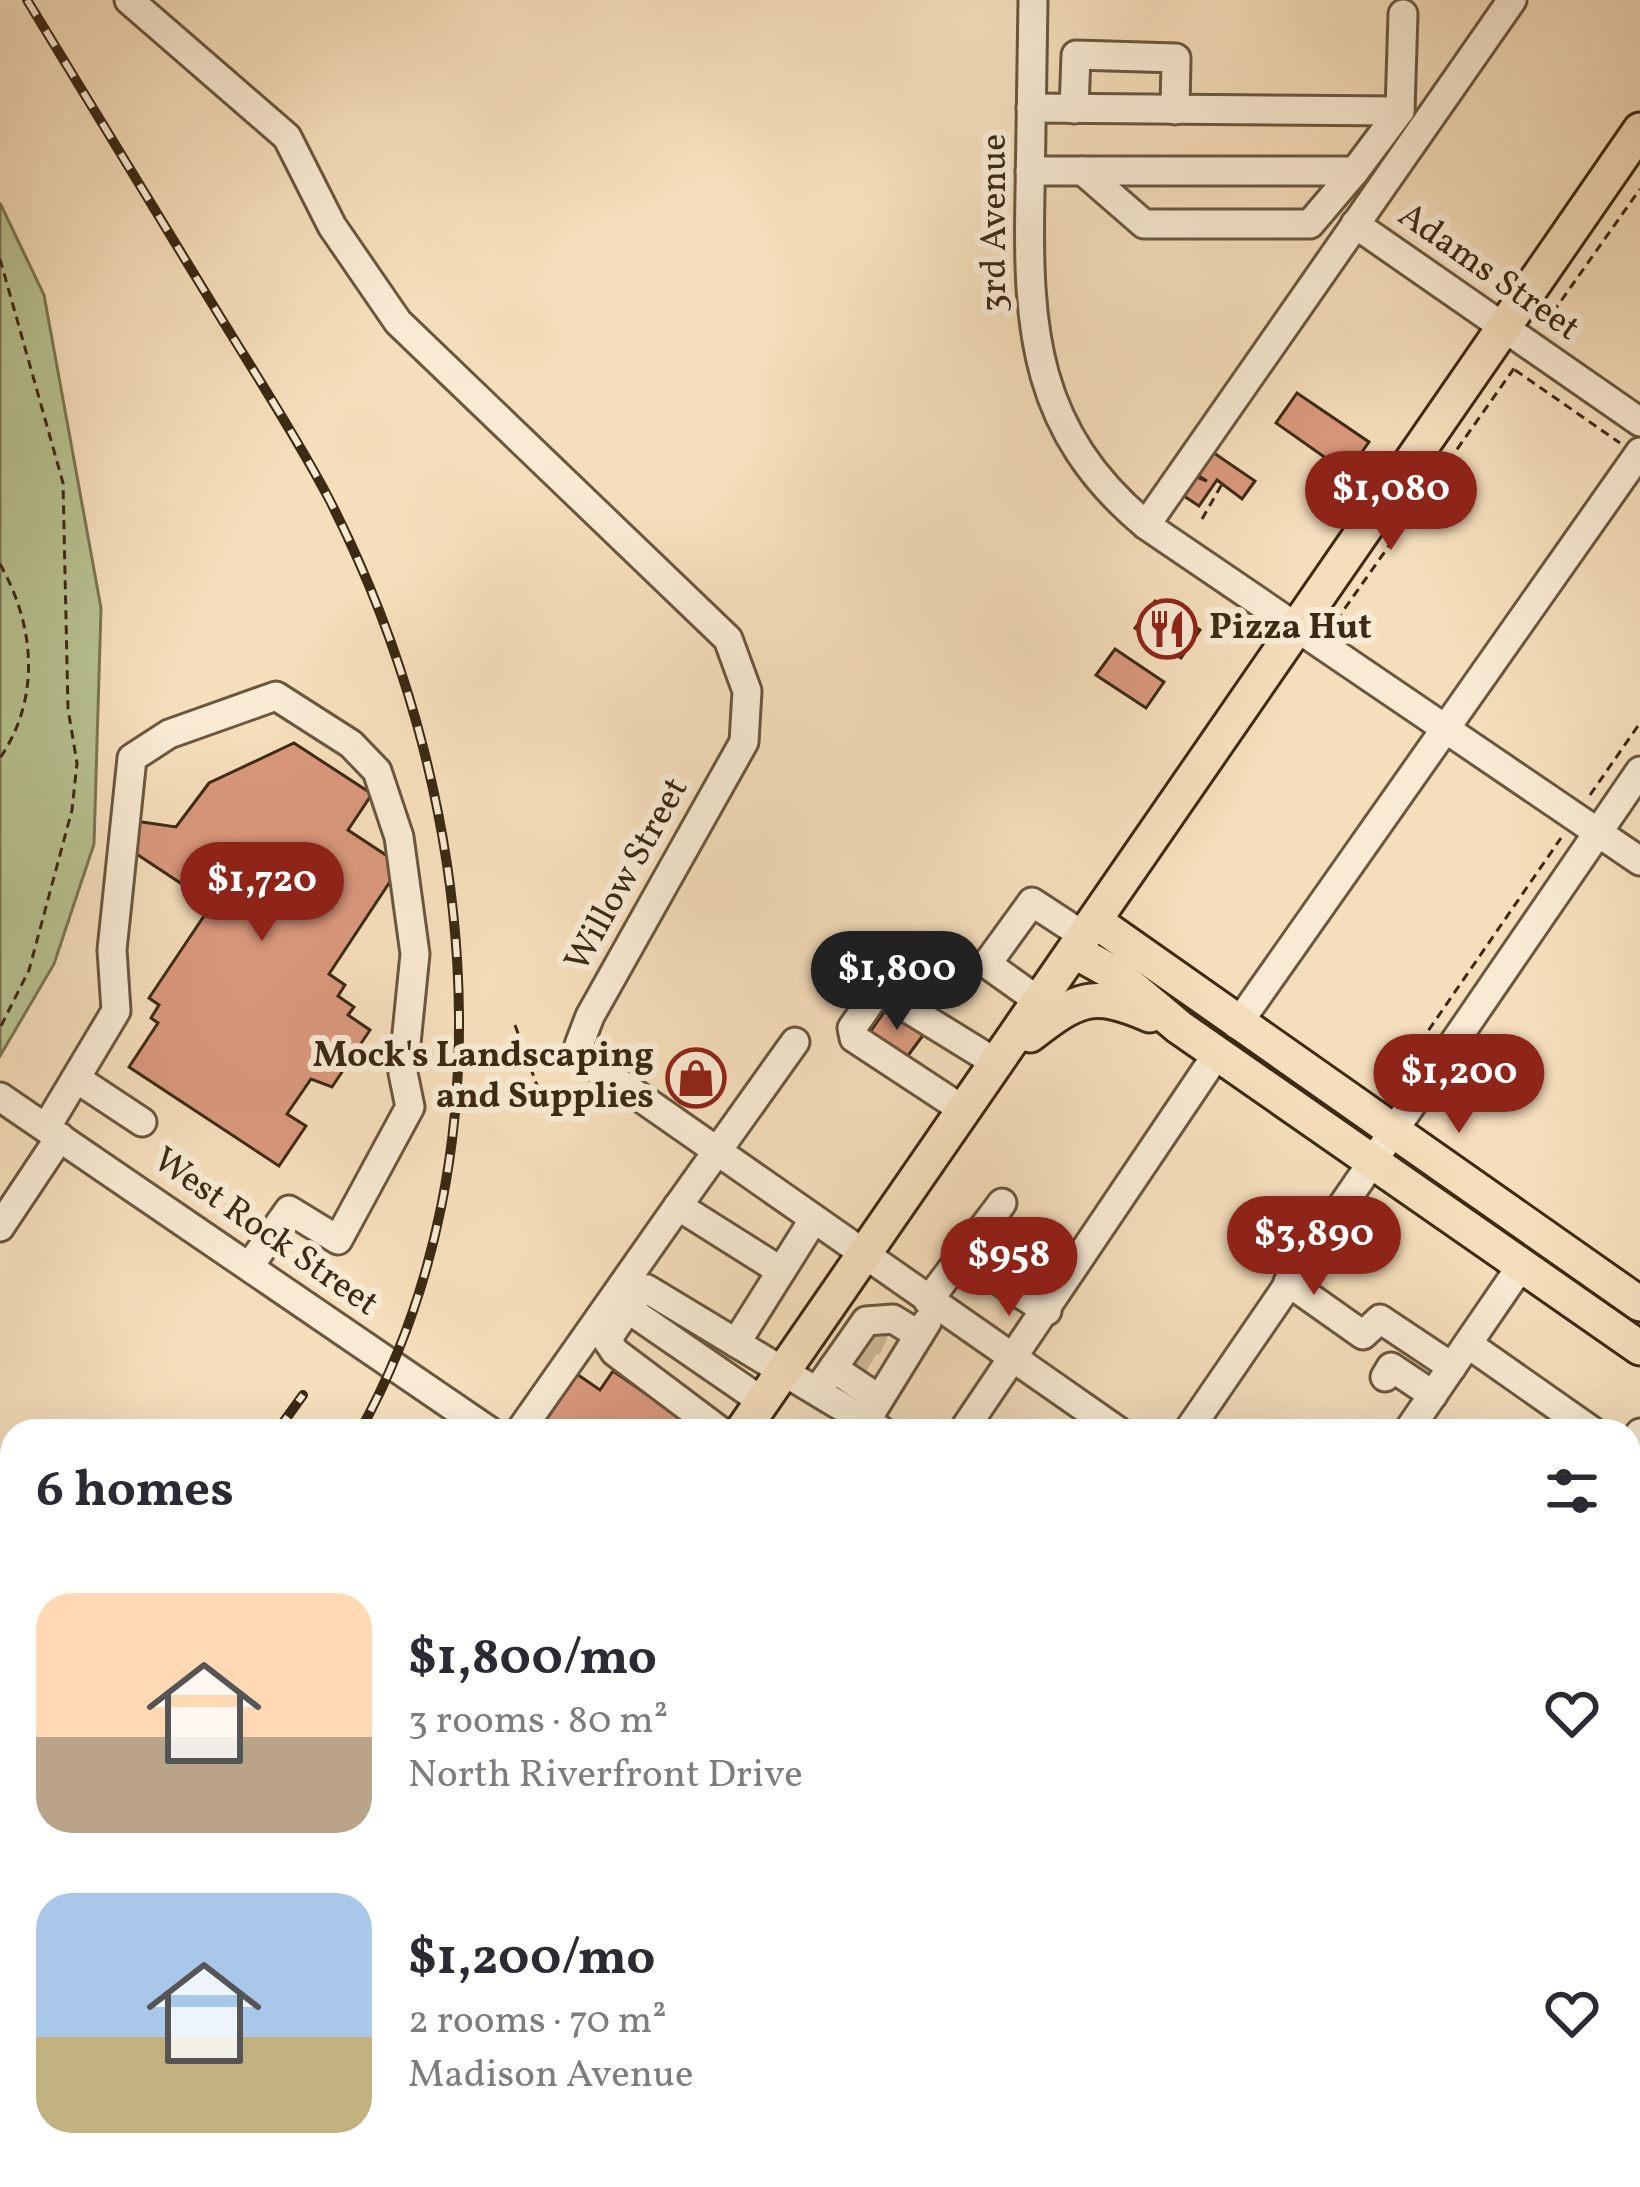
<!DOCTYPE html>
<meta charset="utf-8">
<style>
body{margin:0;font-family:Vollkorn,serif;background:#f2f2f3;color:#2b2b33;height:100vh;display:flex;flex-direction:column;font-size:45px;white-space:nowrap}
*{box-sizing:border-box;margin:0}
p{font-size:39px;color:#7c7c81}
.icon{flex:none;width:66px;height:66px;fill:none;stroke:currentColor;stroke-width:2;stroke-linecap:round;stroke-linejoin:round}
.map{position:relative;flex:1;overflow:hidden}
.sheet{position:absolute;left:0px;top:1419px;width:1641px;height:768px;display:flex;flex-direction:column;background:#fff;border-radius:36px 36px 0 0;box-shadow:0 12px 48px #0002}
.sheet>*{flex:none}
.price{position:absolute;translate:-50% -102px;padding:0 27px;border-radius:42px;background:#8f2418;color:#fff;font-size:39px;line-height:78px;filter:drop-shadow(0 3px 6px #0008)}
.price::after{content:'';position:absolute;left:50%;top:72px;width:36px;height:27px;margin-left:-18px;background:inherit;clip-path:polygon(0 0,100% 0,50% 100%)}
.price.selected{background:#222;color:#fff}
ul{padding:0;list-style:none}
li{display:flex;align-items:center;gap:36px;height:300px;padding:0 36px}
li span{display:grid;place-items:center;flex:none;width:336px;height:240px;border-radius:36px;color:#555}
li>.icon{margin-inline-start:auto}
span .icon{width:144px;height:144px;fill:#fffc;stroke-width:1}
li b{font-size:51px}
h2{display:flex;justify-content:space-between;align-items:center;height:144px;padding:0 36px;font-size:51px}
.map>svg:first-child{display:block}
</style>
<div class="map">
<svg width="1640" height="2187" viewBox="0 0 1640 2187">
<rect width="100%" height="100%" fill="#f5debb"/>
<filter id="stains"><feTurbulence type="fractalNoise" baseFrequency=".00167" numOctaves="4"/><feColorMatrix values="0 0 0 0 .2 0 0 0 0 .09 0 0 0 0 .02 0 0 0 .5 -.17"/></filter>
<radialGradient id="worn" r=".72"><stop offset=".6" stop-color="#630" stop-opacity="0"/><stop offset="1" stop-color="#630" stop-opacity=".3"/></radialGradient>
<path fill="#b8c292" stroke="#7a7652" stroke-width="3" d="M0,203L44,295L101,608L94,844L54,964L0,1056Z"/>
<g fill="#da987d" stroke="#3c2a13" stroke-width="3">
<path d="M1297,393L1369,442L1347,473L1276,423Z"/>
<path d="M1211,451L1255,481L1242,499L1217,480L1199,506L1181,494L1194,476L1207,481L1193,472Z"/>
<path d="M1155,601L1200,630L1181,658L1135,628Z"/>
<path d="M1115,649L1164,682L1146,708L1096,675Z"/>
<path d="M294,743L372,794L348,830L401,865L329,974L345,985L338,996L354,1007L348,1015L370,1030L332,1087L311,1079L287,1114L306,1126L279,1166L129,1067L158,1023L151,1018L159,1005L149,998L212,904L132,851L135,821L176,827L209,783Z"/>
<path d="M887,1008L924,1034L907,1057L870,1032Z"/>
<path d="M571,1370L600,1390L613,1371L700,1431H547L535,1423Z"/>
<path d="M12,1670V1796L10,1800L0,1793V1687Z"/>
<path d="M84,2175H165L157,2187H75Z"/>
<path d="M361,2175H411L429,2187H357Z"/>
</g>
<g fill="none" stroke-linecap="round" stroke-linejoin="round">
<g stroke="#d0ba99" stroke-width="27" stroke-dasharray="27 14" stroke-linecap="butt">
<path d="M866,1334L885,1343"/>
<path d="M853,1352L871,1363"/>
</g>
<g stroke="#6a573d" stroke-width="33">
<g id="minor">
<path d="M129,0L287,137L332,226L398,322L728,639L747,691L744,742L590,1016L579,1045L584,1058L1118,1431"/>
<path d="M1033,0C1032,64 1031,129 1030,193C1027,330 1034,432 1146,525L1640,861"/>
<path d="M1031,108L1400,111"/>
<path d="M1074,109L1076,55L1176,58L1175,110"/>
<path d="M1030,171H1355L1400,111L1403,14"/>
<path d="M1083,171L1144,224H1310L1355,171"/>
<path d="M1355,224L1640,422"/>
<path d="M1146,525L1512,0"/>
<path d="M1040,1002L987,964L1032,902L1084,936"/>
<path d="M1237,1025L1640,452"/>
<path d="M77,1079L142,1122"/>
<path d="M0,1097L489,1431"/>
<path d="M965,1111L854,1038L852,1028L876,994L886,995L998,1064"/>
<path d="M46,1128L116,1011L112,950L132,758L169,734L276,696L351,744L377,771L399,837L415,954L403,1073L410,1107L338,1240L289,1210L251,1264"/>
<path d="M0,1227L60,1137"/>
<path d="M962,1256L1047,1311"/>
<path d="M781,1271L678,1206L795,1042"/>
<path d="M1288,1282L1363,1335L1380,1319L1452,1367"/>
<path d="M928,1301L1002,1203"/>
<path d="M628,1309L763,1402"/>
<path d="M736,1343L812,1222"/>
<path d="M1468,1344L1592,1431"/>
<path d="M833,1368L879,1399"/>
<path d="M1385,1377L1391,1367L1433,1395"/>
<path d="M817,1391L866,1321L893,1319L919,1335"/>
<path d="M866,1421L927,1322"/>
<path d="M520,1431L678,1206"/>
<path d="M720,1431L615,1352L607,1340L636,1296L647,1289L882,1431"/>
<path d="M963,1431L1217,1054"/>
<path d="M1188,1431L1640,771"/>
<path d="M1408,1431L1521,1266"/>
<path d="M1629,1449L1640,1433"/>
<path d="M0,1549L12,1557"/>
<path d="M1629,1783L1640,1767"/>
<path d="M0,1845L12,1827"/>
<path d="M1629,2109L1640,2093"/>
<path d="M279,2175L296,2187"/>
<path d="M924,2175L941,2187"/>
<path d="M1566,2175L1583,2187"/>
<path d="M31,2187L39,2175"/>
<path d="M446,2187L454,2175"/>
<path d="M659,2187L668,2175"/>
<path d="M1121,2187L1129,2175"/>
<path d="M1352,2187L1360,2175"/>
</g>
</g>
<g stroke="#3c2a13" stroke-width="39">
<g id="major">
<path d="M1095,921L1640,1304"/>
<path d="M1074,951L1117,975L1179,1027L1640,1348"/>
<path d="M1030,1035C1078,998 1092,990 1150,1015"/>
<path d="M742,1431L1640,130"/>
<path d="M220,2187L228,2175"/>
</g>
</g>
<g stroke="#3c2a13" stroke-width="3" stroke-dasharray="9 6" stroke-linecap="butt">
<path d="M0,259L63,483L68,709L77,763L72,810L29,970L0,1028"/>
<path d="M1544,325L1640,189"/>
<path d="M1515,370L1620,443"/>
<path d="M1202,519L1222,484"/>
<path d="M0,564C35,626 41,698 0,758"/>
<path d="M1336,621L1515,367"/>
<path d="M1590,795L1640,723"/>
<path d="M515,1025L539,1091L556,1092L570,1084"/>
<path d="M1386,1092L1561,838"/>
</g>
<use href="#minor" stroke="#f8ead3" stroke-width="27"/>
<use href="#major" stroke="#f5debb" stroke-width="33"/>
<g stroke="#3c2a13" stroke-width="10">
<g id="rail">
<path d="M27,0C90,103 153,207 216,310C254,372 294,433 328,497C473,779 517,1146 360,1431"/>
<path d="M277,1431L303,1395"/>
<path d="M0,1959L12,1941"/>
<path d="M0,2023L12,2005"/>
<path d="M0,2067L12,2049"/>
<path d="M0,2129L12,2112"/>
<path d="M0,2170L12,2151"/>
</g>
</g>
<use href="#rail" stroke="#f8ead3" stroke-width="6" stroke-dasharray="18" stroke-linecap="butt"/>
</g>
<defs>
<g id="restaurant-ring" transform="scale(3)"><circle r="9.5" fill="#f8ead3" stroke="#8f2418" stroke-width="1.5"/><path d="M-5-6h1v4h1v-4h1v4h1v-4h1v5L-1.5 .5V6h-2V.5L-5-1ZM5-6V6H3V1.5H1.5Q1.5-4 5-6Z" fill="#8f2418"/></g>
<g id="shop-ring" transform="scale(3)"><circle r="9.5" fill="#f8ead3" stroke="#8f2418" stroke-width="1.5"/><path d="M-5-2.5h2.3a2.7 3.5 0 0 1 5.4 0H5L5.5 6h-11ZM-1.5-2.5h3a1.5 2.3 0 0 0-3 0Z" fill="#8f2418"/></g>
</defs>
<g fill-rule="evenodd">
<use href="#restaurant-ring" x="1167" y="629"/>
<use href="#shop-ring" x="696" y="1078"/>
</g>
<g text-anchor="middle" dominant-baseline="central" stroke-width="12" stroke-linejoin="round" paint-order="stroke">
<g font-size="36" fill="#3c2a13" stroke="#f8ead3">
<text transform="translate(996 223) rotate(-90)">3rd Avenue</text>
<text transform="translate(1488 273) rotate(35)">Adams Street</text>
<text transform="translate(628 875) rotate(-61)">Willow Street</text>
<text transform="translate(265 1233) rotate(35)">West Rock Street</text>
</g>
<g font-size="36" font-weight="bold" fill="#3c2a13" stroke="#f8ead3" text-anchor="start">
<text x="1209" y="629">Pizza Hut</text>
<text x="654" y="1057" text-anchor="end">Mock's Landscaping<tspan x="654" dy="41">and Supplies</tspan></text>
</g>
</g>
<rect width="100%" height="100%" filter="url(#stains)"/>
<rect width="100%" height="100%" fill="url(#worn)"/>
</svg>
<b class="price" style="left:1391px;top:553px">$1,080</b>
<b class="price" style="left:262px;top:944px">$1,720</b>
<b class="price selected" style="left:897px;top:1033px">$1,800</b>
<b class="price" style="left:1459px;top:1136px">$1,200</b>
<b class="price" style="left:1314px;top:1298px">$3,890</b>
<b class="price" style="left:1009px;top:1319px">$958</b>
<section class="sheet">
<h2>6 homes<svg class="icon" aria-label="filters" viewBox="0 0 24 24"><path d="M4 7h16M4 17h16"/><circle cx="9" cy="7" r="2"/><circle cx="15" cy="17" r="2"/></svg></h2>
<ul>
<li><span style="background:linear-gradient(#ffd9b3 60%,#b9a48a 0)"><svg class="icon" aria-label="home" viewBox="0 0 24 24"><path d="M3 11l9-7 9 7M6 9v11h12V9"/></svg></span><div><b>$1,800/mo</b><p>3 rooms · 80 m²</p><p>North Riverfront Drive</p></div><svg class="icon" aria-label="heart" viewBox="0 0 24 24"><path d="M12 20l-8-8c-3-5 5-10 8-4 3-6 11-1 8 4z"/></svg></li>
<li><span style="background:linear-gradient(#a9c7e8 60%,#c2b280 0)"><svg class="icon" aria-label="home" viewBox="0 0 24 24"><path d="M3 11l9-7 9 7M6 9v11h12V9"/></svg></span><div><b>$1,200/mo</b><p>2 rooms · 70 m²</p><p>Madison Avenue</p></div><svg class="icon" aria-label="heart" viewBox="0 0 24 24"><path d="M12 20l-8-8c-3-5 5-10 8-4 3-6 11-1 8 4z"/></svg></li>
</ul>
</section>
</div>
